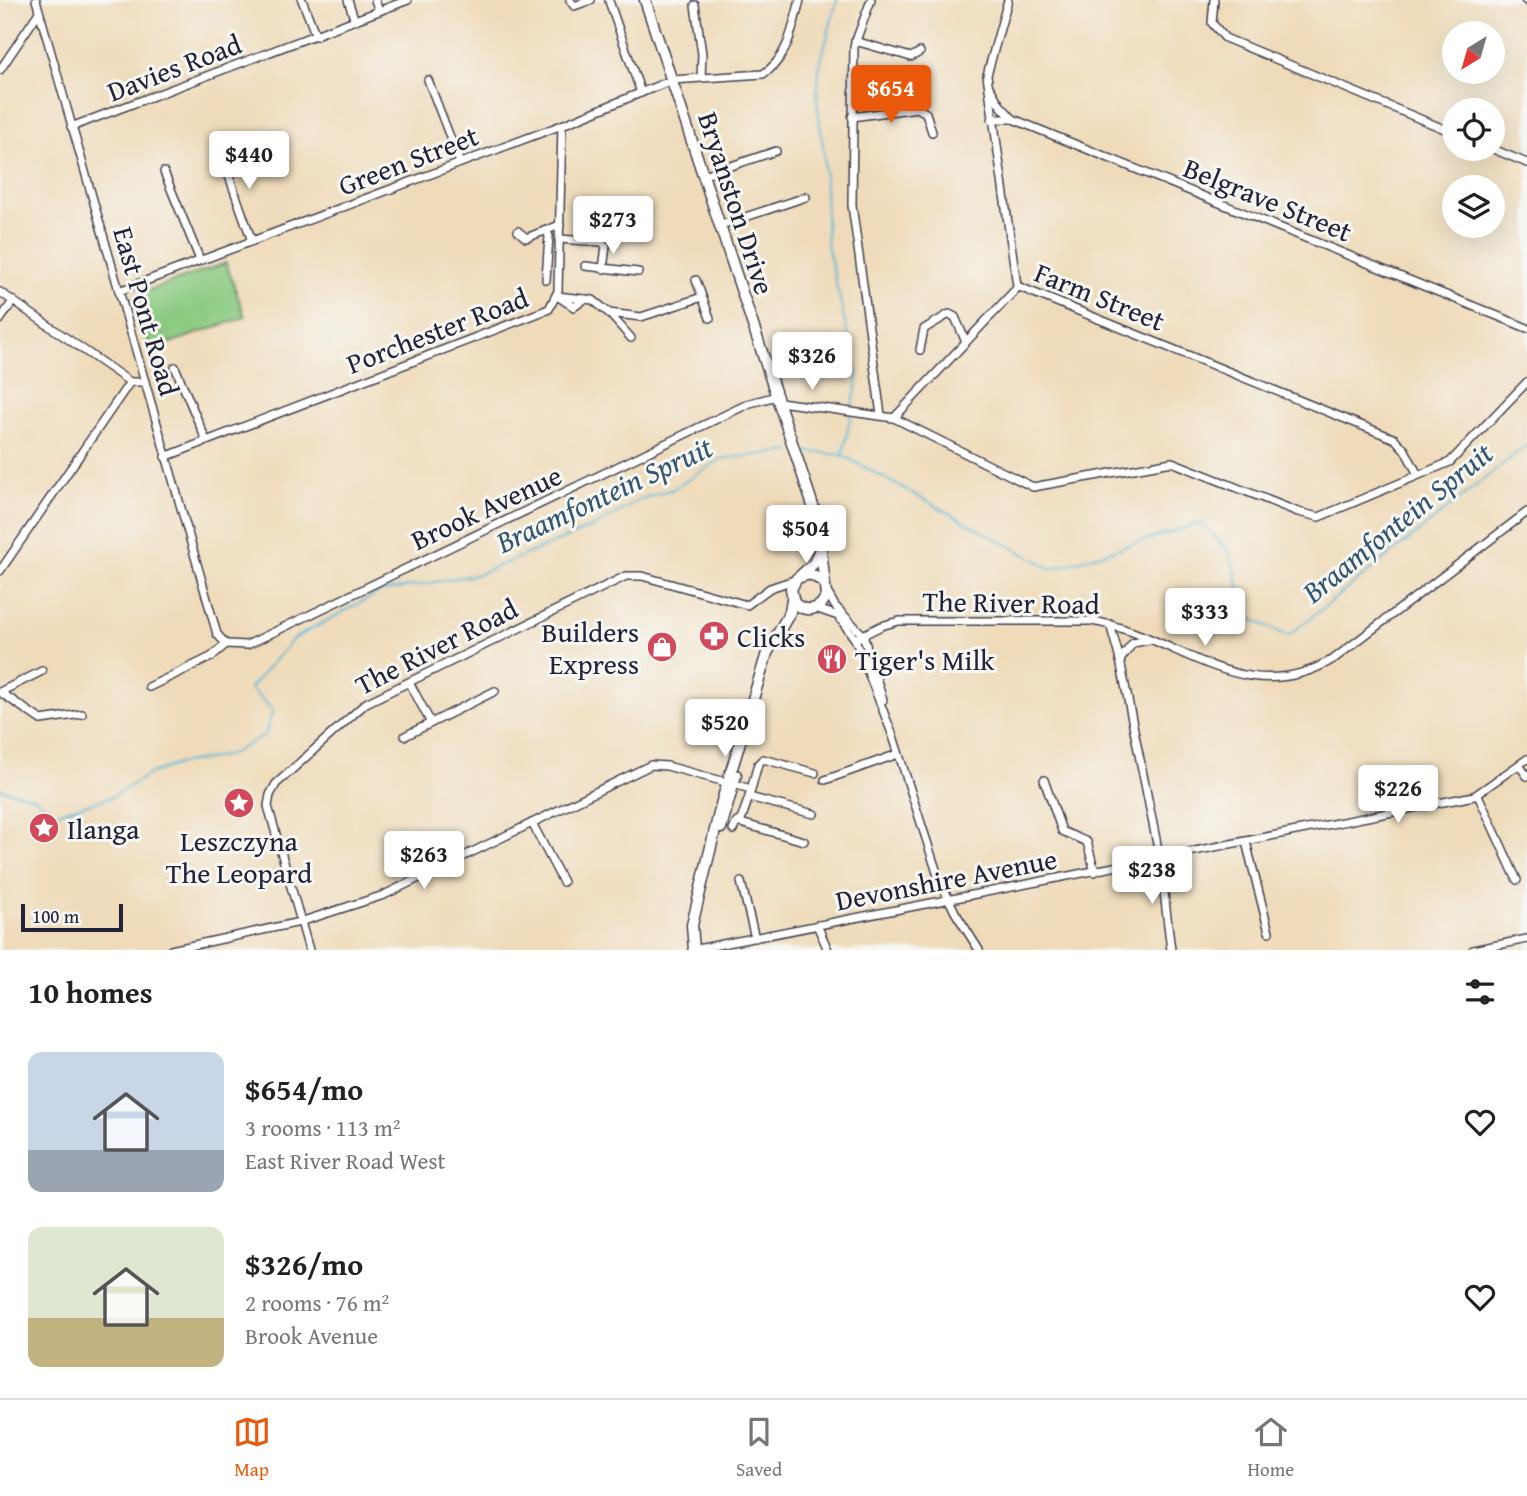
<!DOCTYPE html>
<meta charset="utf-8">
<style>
body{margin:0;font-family:"Gentium Book Plus",serif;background:#f6f6f6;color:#222;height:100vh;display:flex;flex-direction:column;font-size:26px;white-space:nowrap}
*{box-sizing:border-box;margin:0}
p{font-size:23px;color:#767676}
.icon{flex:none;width:38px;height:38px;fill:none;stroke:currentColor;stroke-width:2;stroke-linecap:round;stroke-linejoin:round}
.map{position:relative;height:950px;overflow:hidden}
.sheet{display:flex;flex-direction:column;background:#fff;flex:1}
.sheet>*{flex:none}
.needle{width:46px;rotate:217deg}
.buttons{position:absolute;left:1442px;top:21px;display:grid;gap:14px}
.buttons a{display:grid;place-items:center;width:63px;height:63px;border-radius:50%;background:#fff;box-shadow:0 7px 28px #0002;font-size:35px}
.scale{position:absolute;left:21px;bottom:18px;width:102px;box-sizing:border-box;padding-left:7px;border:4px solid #22223b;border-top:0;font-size:19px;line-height:24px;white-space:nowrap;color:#22223b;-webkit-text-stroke:5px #f6f6f2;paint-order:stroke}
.price{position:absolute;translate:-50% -60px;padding:0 16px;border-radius:7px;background:#fff;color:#222;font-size:23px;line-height:46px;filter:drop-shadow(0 2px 4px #0008)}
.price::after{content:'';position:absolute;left:50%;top:42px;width:21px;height:16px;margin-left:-10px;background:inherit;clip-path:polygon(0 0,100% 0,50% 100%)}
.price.on{background:#ea580c;color:#fff}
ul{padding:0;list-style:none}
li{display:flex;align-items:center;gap:21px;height:175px;padding:0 28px}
li span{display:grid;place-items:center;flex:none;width:196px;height:140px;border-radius:14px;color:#555}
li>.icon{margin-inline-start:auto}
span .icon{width:84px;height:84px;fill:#fffc;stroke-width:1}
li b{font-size:30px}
h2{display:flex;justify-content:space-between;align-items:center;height:84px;padding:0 28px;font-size:30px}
.dock{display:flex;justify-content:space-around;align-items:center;height:98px;border-top:2px solid #e0e0e0;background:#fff;font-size:19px;color:#767676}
.dock a{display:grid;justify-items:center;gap:4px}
.dock .on{color:#ea580c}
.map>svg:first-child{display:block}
</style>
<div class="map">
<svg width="1527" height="950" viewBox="0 0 1527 950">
<rect width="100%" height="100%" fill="#f6f6f2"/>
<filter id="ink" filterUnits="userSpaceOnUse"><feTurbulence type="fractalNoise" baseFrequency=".0143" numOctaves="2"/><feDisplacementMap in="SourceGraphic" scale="14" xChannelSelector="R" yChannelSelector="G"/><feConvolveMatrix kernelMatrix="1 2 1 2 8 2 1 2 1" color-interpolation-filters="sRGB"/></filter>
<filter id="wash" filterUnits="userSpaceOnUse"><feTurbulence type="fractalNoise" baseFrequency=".00686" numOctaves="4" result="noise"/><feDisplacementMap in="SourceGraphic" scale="28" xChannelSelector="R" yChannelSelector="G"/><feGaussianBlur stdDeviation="1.57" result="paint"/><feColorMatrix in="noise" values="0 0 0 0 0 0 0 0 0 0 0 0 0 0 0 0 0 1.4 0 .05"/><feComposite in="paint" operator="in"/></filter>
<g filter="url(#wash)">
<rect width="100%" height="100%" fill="#efdbba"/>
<path fill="#8bca81" stroke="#56765e" stroke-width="2" d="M226,263L245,317L150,350L135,300L138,294Z"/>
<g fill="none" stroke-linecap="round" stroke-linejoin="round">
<g stroke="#56b6d5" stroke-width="2">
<path d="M837,0L819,68L817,100L824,155L827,244L858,379L852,409"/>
<path d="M800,451L842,455L1052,569L1201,523L1229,551L1248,617L1288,636L1527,445"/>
<path d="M843,453L851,414"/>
<path d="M0,789L34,797L55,813L112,797L151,773L178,764L229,755L265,735L273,710L250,688L293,639L380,592L479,574L597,525L641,499L673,489L721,459L791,451"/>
</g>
</g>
</g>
<g filter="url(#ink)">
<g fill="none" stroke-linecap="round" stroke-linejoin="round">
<g stroke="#413e4e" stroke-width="10">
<g id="street">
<path d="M36,0L217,634L226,644L247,645L702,426L750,403L777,396"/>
<path d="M302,0L316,36"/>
<path d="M348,0L355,21"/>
<path d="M375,0L379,11"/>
<path d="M570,0L574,6L591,0"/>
<path d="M871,0L854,46L852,205L881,415"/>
<path d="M1008,0L987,75L1017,286L1395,439L1405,450L1418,475"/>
<path d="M1214,0L1212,23L1225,38L1454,133"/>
<path d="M1525,0L1527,1"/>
<path d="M609,1L641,93"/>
<path d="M695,5L702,54L701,77"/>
<path d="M855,41L911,57L920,52"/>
<path d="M0,70L39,12"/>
<path d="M428,80L460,163"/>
<path d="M990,88L1000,105L1013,119"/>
<path d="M852,117L917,108L926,113L932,132"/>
<path d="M992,119H1013L1527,328"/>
<path d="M71,127L408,0"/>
<path d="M1493,149L1527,163"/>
<path d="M223,159L252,241"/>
<path d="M164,172L200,260"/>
<path d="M704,175L776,151"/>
<path d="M721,225L806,197"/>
<path d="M546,230L549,236L546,280"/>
<path d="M518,231L526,238L560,225"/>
<path d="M559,239L602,242L606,246L603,269"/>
<path d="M585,266L638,272"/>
<path d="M696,280L710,318"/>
<path d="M119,291L562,125L672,80L763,74C788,59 793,26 800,0"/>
<path d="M0,292L130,382H145"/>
<path d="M557,296L593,300L609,313L641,317L702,297"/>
<path d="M557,296L574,307L585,299"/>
<path d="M609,313L631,338"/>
<path d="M0,320L13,301"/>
<path d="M920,350L924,329L949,314L955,317L966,342"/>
<path d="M175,367L206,440"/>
<path d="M780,402L894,418L1033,487L1172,462L1298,512L1319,517L1450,462L1527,382"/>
<path d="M894,418L1018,287"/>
<path d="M165,457L549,309L558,291L562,125"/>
<path d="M0,571L130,382"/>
<path d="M827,592L835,606L863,635L883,700"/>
<path d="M815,608L838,616L855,639L893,736L939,879L955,912L979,950"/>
<path d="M1110,624L1120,660L1160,859L1171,950"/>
<path d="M855,639L881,626L899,621H1091C1178,634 1244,714 1335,658L1527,512"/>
<path d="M1120,660L1133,643L1149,640"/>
<path d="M409,682L431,723"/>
<path d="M149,687L211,657L226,644"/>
<path d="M0,692L41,720L82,714"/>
<path d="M0,692L42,671"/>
<path d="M405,736L495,691"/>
<path d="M1519,765L1527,776"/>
<path d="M825,780L898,754"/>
<path d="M1044,780L1062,831L1087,842L1095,872"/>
<path d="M1478,795L1517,880"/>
<path d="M814,814L749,797L758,764L763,759L815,773"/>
<path d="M532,823L563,882"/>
<path d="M740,823L749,797"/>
<path d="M733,830L737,822L804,841"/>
<path d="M1246,842L1269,932"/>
<path d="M741,882L755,938"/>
<path d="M817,925L828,950"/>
<path d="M171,950L300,922L384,895L651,765L667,766L751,789"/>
<path d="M309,950L268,806L270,795L276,784L366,703L626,576H642L747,605L770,588L794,580"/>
<path d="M692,950L1474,796L1527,759"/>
<path d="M1473,950L1527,939"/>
</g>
</g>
<g stroke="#413e4e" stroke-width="13">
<g id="secondary">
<path d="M645,0L818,521L826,596C820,611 806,613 794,603L791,589L797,578L810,574L824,582"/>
<path d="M800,576L814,563L820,549"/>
<path d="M721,828L736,775"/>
<path d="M694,950L692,925L722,801L767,653L790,612L792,599"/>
</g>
</g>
<use href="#street" stroke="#fff" stroke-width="7"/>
<use href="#secondary" stroke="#fff" stroke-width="10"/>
</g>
</g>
<defs>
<g id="pharmacy-disc" transform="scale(1.575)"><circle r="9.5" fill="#d1495b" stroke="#f6f6f2"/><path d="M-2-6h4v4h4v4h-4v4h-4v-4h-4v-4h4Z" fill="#fff"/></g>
<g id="shop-disc" transform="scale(1.575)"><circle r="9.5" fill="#d1495b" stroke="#f6f6f2"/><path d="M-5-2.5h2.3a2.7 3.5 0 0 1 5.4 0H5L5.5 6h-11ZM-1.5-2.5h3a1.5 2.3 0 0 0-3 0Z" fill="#fff"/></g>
<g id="restaurant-disc" transform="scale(1.575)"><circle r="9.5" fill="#d1495b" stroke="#f6f6f2"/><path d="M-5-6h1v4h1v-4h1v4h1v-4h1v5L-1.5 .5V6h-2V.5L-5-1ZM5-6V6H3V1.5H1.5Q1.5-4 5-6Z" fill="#fff"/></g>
<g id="sight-disc" transform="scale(1.575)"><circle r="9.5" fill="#d1495b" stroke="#f6f6f2"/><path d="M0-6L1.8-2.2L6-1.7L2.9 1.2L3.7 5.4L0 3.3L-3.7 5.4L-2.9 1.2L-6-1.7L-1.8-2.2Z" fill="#fff"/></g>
</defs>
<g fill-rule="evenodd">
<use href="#pharmacy-disc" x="714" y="636"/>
<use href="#shop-disc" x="662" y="647"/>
<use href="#restaurant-disc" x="832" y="659"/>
<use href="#sight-disc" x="239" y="803"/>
<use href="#sight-disc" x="44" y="828"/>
</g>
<g text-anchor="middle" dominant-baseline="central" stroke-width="6" stroke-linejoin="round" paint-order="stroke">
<g font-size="28" fill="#22223b" stroke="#f6f6f2">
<text transform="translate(174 67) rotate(-21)">Davies Road</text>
<text transform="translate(408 160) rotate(-21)">Green Street</text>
<text transform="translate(1268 199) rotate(22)">Belgrave Street</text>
<text transform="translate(737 203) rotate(72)">Bryanston Drive</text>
<text transform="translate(1100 296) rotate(22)">Farm Street</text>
<text transform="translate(147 311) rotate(74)">East Pont Road</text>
<text transform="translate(437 330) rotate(-21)">Porchester Road</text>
<text transform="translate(486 507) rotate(-25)">Brook Avenue</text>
<text transform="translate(1011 602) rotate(1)">The River Road</text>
<text transform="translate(436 646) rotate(-27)">The River Road</text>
<text transform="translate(946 879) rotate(-11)">Devonshire Avenue</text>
</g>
<g font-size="28" fill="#22223b" stroke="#f6f6f2" text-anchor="start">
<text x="639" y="631" text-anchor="end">Builders<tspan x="639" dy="32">Express</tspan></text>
<text x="737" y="636">Clicks</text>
<text x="855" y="659">Tiger's Milk</text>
<text x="67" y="828">Ilanga</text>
<text x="239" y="840" text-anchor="middle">Leszczyna<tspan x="239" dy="32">The Leopard</tspan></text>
</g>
<g font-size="30" font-style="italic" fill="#345671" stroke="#f6f6f2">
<text transform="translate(604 494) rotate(-25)">Braamfontein Spruit</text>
<text transform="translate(1397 522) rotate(-39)">Braamfontein Spruit</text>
</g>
</g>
</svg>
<div class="buttons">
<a><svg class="needle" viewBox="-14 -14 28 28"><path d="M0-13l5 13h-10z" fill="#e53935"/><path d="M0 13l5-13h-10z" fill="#767676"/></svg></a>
<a><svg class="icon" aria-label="locate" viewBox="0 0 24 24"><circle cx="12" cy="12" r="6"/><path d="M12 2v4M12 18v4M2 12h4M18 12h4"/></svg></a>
<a><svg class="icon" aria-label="layers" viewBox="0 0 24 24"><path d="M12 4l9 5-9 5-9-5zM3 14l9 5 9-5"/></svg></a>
</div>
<div class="scale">100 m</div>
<b class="price on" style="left:891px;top:125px">$654</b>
<b class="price" style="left:249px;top:191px">$440</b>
<b class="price" style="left:613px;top:256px">$273</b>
<b class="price" style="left:812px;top:392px">$326</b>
<b class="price" style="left:806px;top:565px">$504</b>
<b class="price" style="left:1205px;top:648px">$333</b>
<b class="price" style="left:725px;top:759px">$520</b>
<b class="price" style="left:1398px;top:825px">$226</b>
<b class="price" style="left:424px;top:891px">$263</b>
<b class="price" style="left:1152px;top:906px">$238</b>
</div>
<section class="sheet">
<h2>10 homes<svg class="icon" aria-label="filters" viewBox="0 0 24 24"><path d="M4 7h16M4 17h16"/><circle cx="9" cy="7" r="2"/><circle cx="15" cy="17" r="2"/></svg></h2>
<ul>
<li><span style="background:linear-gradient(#c9d6e8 70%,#9aa5b1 0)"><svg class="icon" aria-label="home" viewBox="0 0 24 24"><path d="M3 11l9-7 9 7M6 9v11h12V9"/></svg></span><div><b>$654/mo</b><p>3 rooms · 113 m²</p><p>East River Road West</p></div><svg class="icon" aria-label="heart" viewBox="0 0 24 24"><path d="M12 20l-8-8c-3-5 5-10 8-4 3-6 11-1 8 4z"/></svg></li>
<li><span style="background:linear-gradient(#dfe7d0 65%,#c2b280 0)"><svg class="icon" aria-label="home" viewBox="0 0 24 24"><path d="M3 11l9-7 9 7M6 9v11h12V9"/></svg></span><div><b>$326/mo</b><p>2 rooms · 76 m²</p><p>Brook Avenue</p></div><svg class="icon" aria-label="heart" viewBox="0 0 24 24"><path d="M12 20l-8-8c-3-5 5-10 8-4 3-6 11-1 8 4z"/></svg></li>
</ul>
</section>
<nav class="dock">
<a class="on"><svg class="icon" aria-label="map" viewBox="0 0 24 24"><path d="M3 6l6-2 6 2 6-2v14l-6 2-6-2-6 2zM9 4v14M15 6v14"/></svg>Map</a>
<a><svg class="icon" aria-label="saved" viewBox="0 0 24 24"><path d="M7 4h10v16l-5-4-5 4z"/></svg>Saved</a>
<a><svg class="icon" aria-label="home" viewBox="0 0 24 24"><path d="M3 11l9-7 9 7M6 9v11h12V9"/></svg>Home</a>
</nav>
